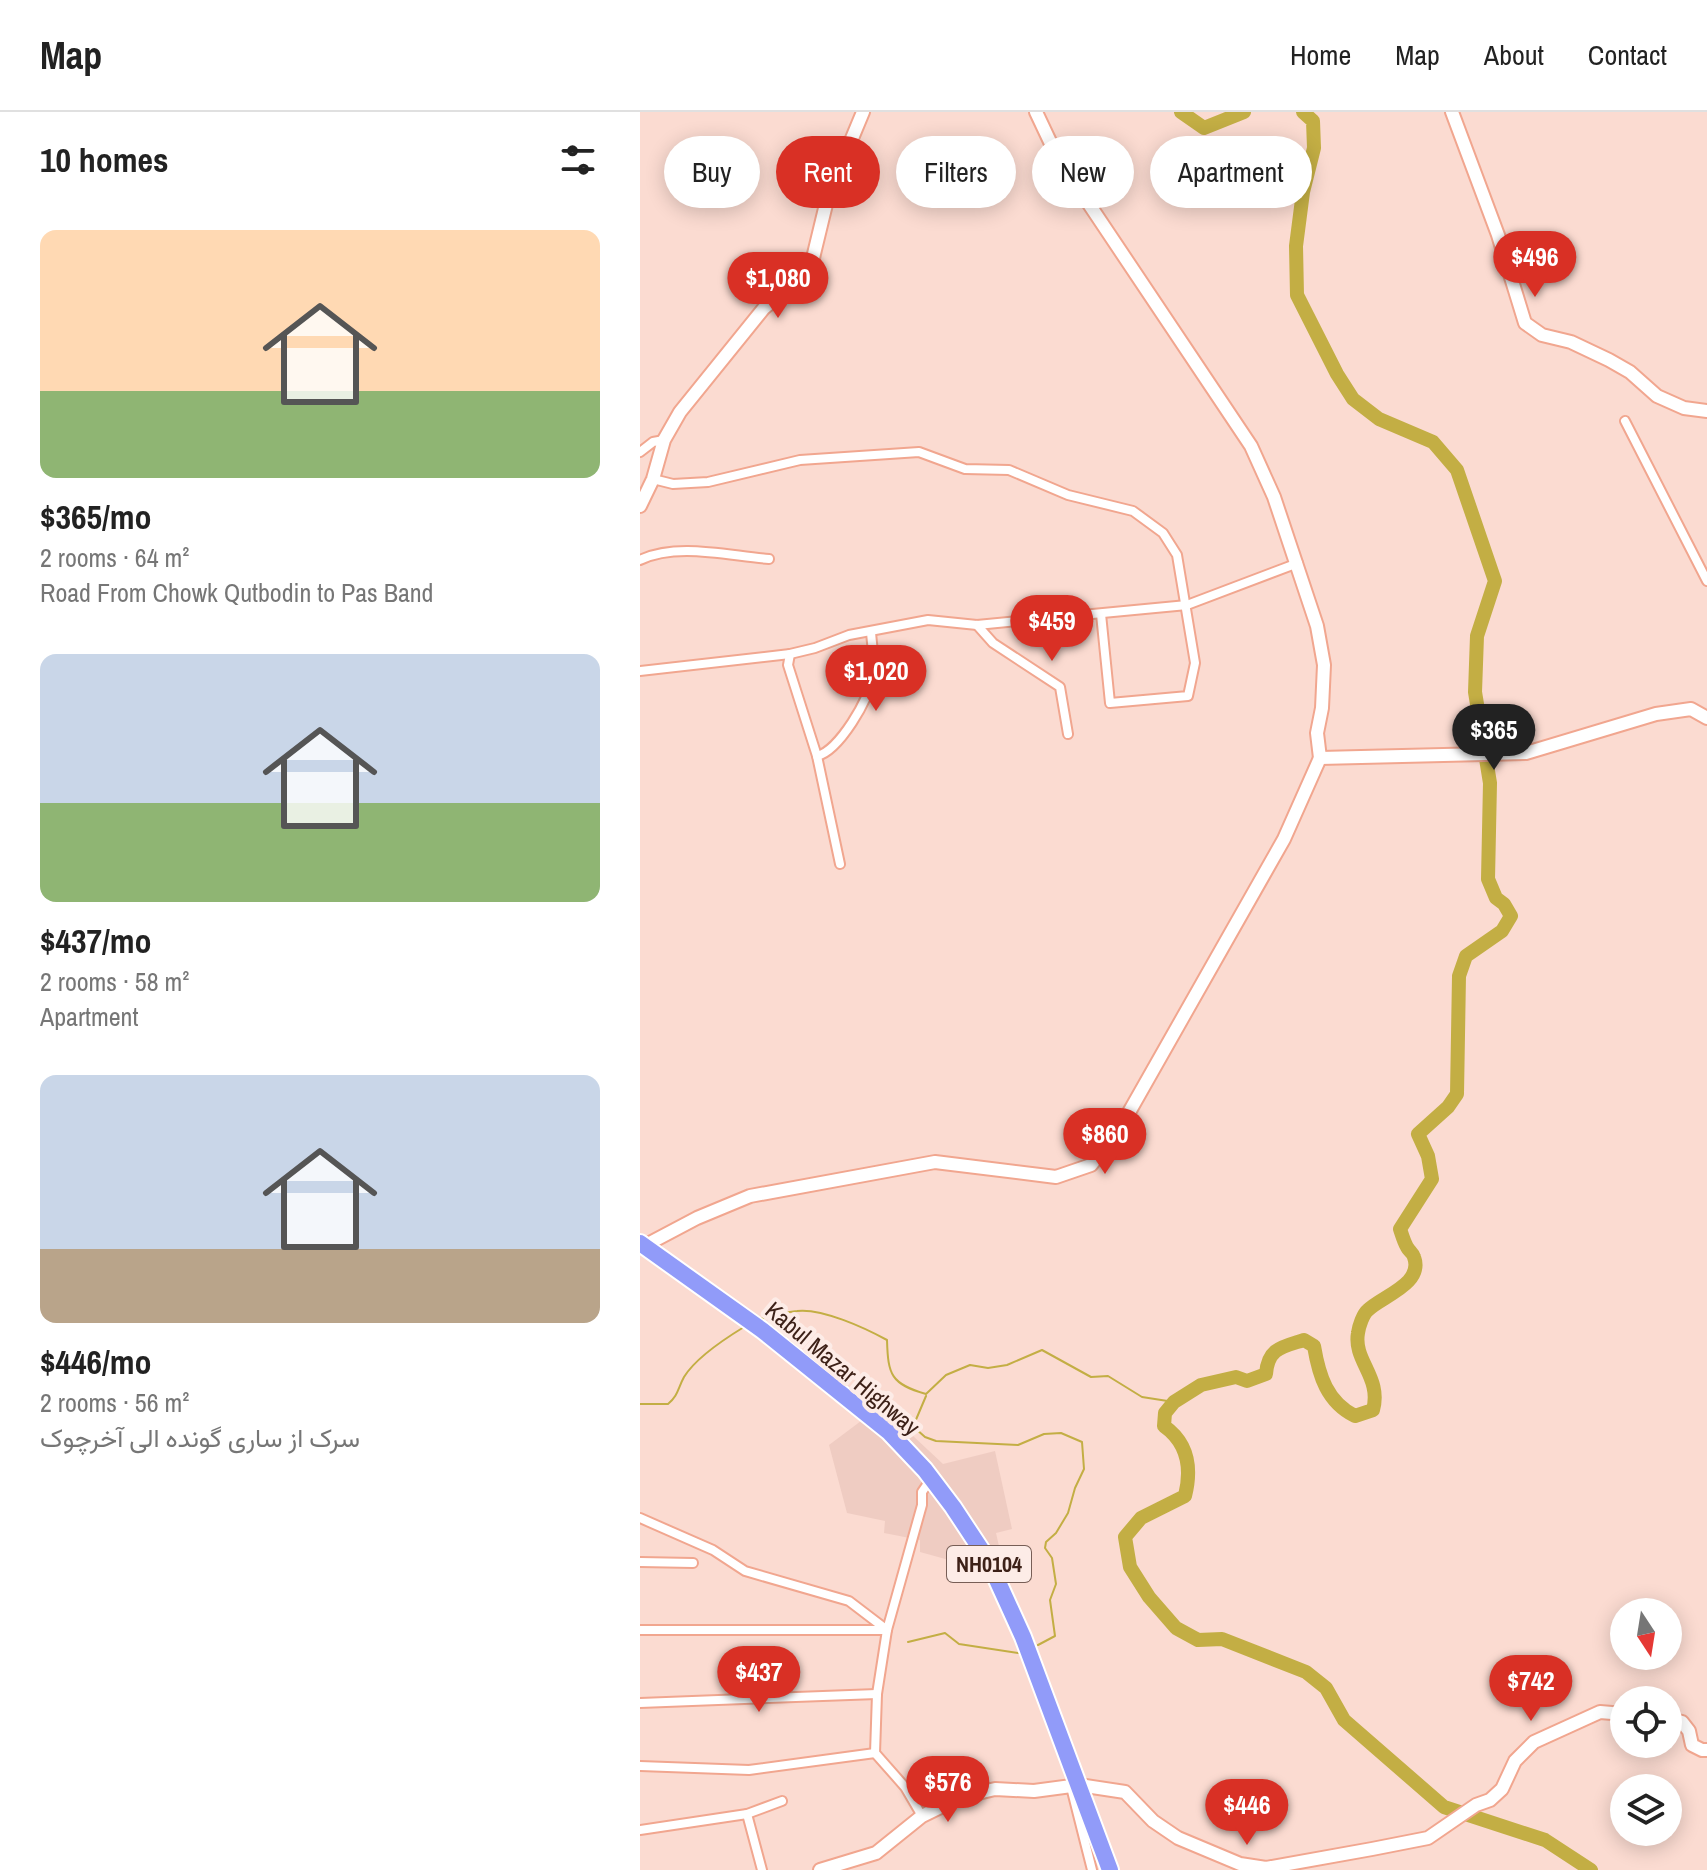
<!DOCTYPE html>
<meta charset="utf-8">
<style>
body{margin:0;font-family:"Archivo Narrow",Vazirmatn,sans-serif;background:#f2f2f2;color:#222;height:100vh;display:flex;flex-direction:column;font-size:30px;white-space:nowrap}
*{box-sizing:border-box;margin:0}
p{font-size:26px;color:#767676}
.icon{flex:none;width:44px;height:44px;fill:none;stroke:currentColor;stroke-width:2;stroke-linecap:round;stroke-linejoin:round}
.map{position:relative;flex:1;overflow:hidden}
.drawer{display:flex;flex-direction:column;background:#fff;width:640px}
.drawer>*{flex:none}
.guide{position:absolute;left:24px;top:24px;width:760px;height:72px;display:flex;gap:16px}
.needle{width:52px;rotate:168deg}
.tools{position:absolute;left:970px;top:1486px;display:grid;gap:16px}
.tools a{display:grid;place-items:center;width:72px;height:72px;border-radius:50%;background:#fff;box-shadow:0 4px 20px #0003;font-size:40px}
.price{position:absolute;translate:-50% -68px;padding:0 18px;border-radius:28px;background:#d93025;color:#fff;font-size:26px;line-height:52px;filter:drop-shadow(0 2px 4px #0008)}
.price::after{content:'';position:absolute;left:50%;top:48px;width:24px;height:18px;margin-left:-12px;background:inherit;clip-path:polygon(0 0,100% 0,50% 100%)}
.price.current{background:#222;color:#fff}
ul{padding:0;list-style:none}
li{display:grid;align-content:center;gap:16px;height:424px;padding:0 40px}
li span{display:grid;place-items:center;height:248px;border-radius:16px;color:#555}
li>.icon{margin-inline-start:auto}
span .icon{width:144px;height:144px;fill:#fffc;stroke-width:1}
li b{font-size:34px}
h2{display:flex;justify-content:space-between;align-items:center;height:96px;padding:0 40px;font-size:34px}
.pill{padding:0 28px;border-radius:36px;background:#fff;box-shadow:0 4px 20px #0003;font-size:28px;line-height:72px}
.pill.current{background:#d93025;color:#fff}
header{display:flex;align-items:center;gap:48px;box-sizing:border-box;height:112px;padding:0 40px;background:#fff;border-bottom:2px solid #e0e0e0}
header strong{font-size:38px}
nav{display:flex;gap:44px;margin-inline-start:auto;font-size:28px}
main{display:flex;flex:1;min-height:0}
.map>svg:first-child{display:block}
</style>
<header>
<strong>Map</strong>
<nav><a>Home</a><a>Map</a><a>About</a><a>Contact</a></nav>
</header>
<main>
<section class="drawer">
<h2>10 homes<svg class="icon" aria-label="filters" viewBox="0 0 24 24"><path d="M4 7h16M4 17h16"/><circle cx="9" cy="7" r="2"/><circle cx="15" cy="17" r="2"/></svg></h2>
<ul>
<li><span style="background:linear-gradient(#ffd9b3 65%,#8fb573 0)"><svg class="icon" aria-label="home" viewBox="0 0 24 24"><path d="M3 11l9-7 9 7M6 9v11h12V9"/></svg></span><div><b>$365/mo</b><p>2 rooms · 64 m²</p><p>Road From Chowk Qutbodin to Pas Band</p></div></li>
<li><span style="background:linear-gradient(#c9d6e8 60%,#8fb573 0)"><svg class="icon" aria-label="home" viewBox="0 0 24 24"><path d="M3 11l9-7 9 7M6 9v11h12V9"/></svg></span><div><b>$437/mo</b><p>2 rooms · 58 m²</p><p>Apartment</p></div></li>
<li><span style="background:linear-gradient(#c9d6e8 70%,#b9a48a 0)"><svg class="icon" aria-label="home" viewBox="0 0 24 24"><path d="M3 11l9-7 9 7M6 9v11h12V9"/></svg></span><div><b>$446/mo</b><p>2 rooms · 56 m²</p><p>سرک از ساری گونده الی آخرچوک</p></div></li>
</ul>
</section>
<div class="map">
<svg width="1067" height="1758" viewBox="0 0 1067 1758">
<rect width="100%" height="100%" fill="#fbdbd1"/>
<path fill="#efccc2" d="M241,1294L303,1352L355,1339L372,1417L356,1421L361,1443L327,1453L280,1440V1428L244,1421L245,1409L207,1401L189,1333Z"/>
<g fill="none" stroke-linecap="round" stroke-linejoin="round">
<g stroke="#c3ae44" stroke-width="2">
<path d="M120,1207C132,1204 144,1200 157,1199C182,1196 225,1216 247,1228C248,1263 251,1272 286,1282L306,1263L330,1253L348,1256L367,1253L402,1238L451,1265L468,1264L502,1285L534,1290"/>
<path d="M286,1284L275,1310L276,1317L285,1325L296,1329L378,1333L404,1322L421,1321L442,1330L444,1357L435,1376L428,1401L416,1421L406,1430L405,1436L412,1446L416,1472L410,1488L415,1524L398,1533"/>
<path d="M0,1292H28C38,1284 38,1276 44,1265C55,1247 86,1226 104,1215"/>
<path d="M268,1530L305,1521L319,1532L378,1541"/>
</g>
<g stroke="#c3ae44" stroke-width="14">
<path d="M541,0L564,16L604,0"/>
<path d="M663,0L673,9L674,36L663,80L656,134L657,183L697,262L713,287L739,307L793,330L817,358L855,469L837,524L835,580L850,671L848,767L856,786L864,792L871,804L862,819L826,844L819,864L817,982L808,995L778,1022L788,1044L792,1067L760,1117C762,1123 764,1130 767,1135C769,1139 773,1141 774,1145C784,1172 742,1184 728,1198C723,1202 719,1214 718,1221C713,1249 742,1265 733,1298L715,1304C687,1290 679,1264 674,1234L664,1228C642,1235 628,1236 626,1262L607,1269L596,1265L561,1273L534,1290L525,1301L524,1314C548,1331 552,1356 545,1384L501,1406L485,1425L490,1455L509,1485L536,1516L558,1528L582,1527L666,1560L686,1576L704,1608L804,1695L905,1728L951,1758"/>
</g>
<g stroke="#f1a68f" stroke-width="12">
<g id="street">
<path d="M985,309L1067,469"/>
<path d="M0,340L13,330L24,328"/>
<path d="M13,367L33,372L68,370L160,348L279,340L325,357L369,358L428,383L493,399L523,421L537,443L555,551L548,584L470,591L461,502"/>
<path d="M0,448C37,430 89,444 129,447"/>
<path d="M337,513L353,531L420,575L428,622"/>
<path d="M150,542L148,553L177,644L200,752"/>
<path d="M0,559L150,542L175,536L209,523L288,508L337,513L547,493L658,451"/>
<path d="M177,644C199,639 230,586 233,564C235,550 232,534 231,520"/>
<path d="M0,1406L73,1438L105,1459L209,1489L247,1518"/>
<path d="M0,1450L53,1451"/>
<path d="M0,1518H246"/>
<path d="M0,1591L237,1582"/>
<path d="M0,1654L109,1658L235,1641"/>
<path d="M431,1675L452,1758"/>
<path d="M107,1702L122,1758"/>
<path d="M282,1704L265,1675L235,1641L237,1582L247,1518L282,1393V1380L291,1367"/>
<path d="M0,1718L107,1702L142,1689"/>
</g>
</g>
<g stroke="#f1a68f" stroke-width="16">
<g id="secondary">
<path d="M396,0L413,36L449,92L611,334L634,385L677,514L684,553L682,596L677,621L680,646L886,641L1016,602L1051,597L1067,606"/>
<path d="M812,0L858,123L885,211L902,223L931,230L969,248L990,260L1017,284L1044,296L1067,299"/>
<path d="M0,394L13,367L24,328L40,300L124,196L167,161L173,146L188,84L223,0"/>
<path d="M4,1134L57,1106L110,1084L295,1050L416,1065L451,1053L479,1018L644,727L680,646"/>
<path d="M1028,1608L1042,1610L1049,1619L1052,1633L1062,1638H1067"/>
<path d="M180,1758L236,1741L282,1704L321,1685L355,1677L394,1679L439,1673L485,1680L513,1709L538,1726L600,1752L626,1756L732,1737L788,1726L836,1693L850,1688L862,1677L875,1649L894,1630L960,1600L984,1602"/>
</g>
</g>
<g stroke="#fff" stroke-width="20">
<path id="highway" d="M0,1131L122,1218L249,1320L285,1358L313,1395L348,1448L383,1525L470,1758"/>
</g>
<use href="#street" stroke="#fff" stroke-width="8"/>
<use href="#secondary" stroke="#fff" stroke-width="12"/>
<use href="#highway" stroke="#919bf9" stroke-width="16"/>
</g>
<g text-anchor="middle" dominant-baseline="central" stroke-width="8" stroke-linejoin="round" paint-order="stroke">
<rect fill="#fdece7" stroke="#775e56" stroke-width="2" x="307" y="1434" width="84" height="36" rx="6"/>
<g font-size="22" font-weight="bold" fill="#3d2118">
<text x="349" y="1452">NH0104</text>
</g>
<g font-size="24" fill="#3d2118" stroke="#fdece7">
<text transform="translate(203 1256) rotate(40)">Kabul Mazar Highway</text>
</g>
</g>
</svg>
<div class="tools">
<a><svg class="needle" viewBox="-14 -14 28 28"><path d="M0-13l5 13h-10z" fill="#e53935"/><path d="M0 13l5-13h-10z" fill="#767676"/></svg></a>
<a><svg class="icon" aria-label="locate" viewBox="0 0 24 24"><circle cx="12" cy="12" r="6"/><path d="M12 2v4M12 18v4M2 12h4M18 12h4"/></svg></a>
<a><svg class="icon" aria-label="layers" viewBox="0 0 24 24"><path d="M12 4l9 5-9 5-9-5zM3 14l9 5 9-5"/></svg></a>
</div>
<b class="price" style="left:895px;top:187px">$496</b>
<b class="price" style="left:138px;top:208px">$1,080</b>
<b class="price" style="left:412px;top:551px">$459</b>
<b class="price" style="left:236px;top:601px">$1,020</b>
<b class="price current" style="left:854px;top:660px">$365</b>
<b class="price" style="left:465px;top:1064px">$860</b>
<b class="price" style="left:119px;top:1602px">$437</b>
<b class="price" style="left:891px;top:1611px">$742</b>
<b class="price" style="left:308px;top:1712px">$576</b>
<b class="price" style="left:607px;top:1735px">$446</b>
<div class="guide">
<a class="pill">Buy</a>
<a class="pill current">Rent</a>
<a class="pill">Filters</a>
<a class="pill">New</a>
<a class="pill">Apartment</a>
</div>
</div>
</main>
